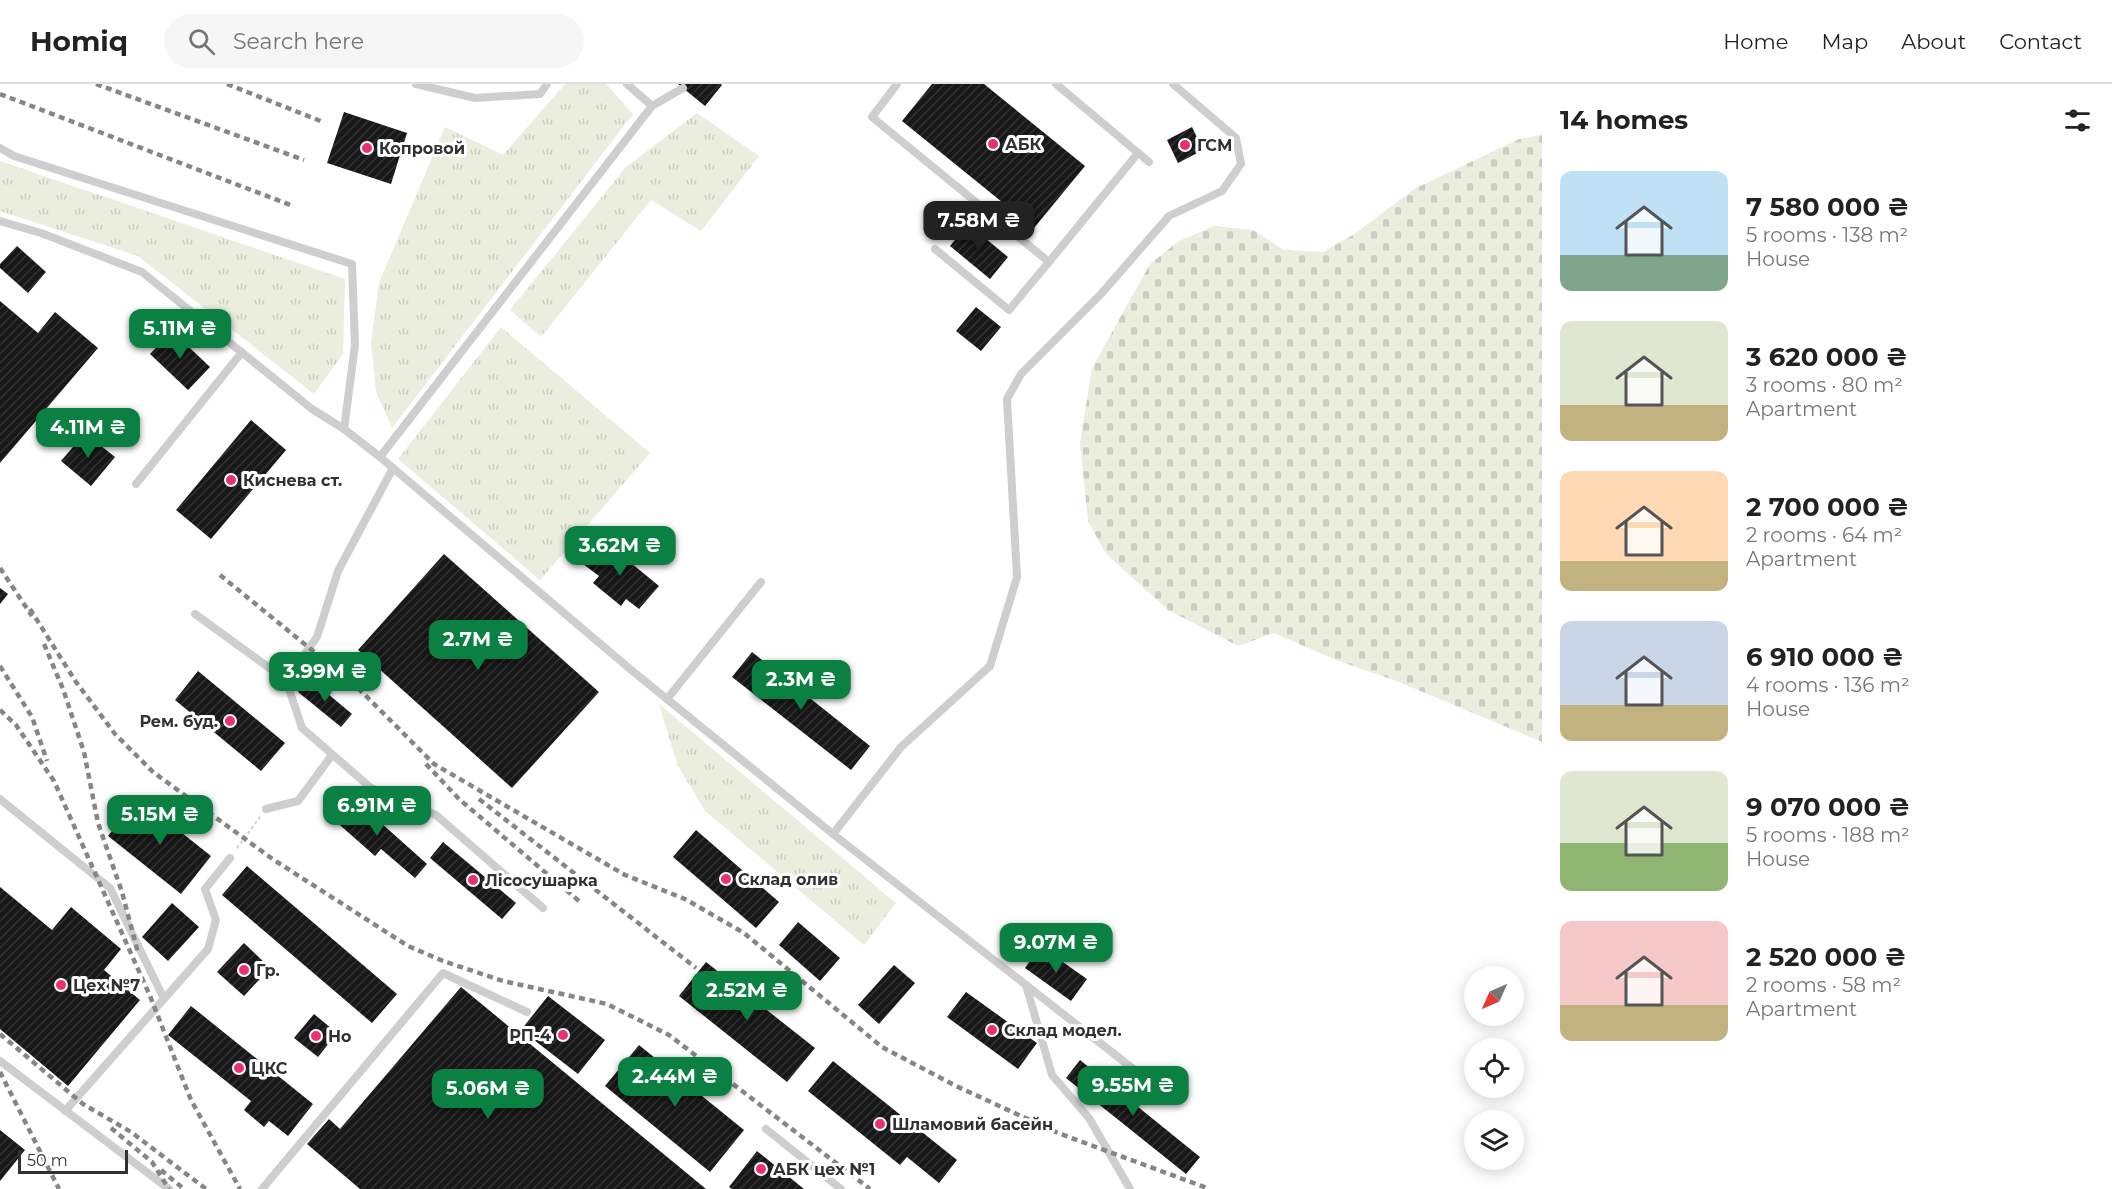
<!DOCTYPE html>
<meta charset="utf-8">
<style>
body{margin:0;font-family:Montserrat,sans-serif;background:#f6f6f6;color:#222;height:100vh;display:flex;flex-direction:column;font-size:22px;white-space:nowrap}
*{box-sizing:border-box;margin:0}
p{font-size:20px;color:#767676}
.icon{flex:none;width:33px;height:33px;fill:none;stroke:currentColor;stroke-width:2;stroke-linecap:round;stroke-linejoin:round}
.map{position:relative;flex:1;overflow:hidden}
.sheet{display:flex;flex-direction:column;background:#fff;width:570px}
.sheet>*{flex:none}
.needle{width:39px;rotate:225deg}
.controls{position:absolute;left:1464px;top:882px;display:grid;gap:12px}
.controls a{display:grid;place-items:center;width:60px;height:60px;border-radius:50%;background:#fff;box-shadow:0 3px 15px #0003;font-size:30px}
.scale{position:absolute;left:18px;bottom:15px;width:110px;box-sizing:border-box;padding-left:6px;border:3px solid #313131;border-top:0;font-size:16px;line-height:21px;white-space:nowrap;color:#313131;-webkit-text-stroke:4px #fff;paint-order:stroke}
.price{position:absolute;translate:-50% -51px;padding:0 14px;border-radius:12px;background:#0b8043;color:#fff;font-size:20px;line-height:39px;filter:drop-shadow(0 2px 3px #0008)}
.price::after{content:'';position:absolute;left:50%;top:36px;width:18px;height:14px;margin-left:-9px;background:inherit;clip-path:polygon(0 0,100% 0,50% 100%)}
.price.on{background:#222;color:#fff}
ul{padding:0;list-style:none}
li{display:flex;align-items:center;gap:18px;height:150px;padding:0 18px}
li span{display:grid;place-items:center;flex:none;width:168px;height:120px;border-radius:12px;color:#555}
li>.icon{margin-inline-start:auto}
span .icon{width:72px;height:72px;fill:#fffc;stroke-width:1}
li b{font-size:26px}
h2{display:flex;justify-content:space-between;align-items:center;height:72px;padding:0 18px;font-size:26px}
header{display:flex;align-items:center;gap:36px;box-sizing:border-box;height:84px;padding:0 30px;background:#fff;border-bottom:2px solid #e0e0e0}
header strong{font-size:28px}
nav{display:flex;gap:33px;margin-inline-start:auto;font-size:21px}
.search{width:420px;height:54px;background:#f6f6f6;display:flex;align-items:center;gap:15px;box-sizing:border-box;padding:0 21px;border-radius:33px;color:#767676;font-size:22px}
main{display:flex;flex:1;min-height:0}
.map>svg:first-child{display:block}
</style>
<header>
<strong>Homiq</strong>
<div class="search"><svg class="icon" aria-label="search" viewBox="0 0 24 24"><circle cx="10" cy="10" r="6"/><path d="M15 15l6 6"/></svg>Search here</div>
<nav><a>Home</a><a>Map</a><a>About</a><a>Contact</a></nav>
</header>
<main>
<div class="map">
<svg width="1542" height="1105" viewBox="0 0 1542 1105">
<defs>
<pattern id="grass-tufts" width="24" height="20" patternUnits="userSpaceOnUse" patternTransform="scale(1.5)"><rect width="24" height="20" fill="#ebeedf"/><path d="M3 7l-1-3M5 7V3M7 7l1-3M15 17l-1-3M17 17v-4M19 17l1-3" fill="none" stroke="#cacdc0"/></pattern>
<pattern id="cemetery-stones" width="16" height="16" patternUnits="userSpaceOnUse" patternTransform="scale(1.5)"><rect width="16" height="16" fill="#ebeedf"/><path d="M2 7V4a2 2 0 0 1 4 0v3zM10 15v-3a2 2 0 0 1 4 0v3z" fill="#cacdc0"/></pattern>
<pattern id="building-hatch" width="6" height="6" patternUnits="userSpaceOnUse" patternTransform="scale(1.5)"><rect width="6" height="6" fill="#181818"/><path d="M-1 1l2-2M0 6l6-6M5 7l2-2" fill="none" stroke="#313131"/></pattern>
</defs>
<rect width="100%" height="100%" fill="#fff"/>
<g fill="url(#grass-tufts)">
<path d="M565,0H606L633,30L392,344L376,308L371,259L379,199L445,43L503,71Z"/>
<path d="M697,29L759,72L701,147L651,116L541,253L510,226L626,83Z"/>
<path d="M0,77L345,195L343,270L314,310L138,172L0,127Z"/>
<path d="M501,243L650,369L540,496L398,375Z"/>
<path d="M659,620L896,819L864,861L705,727L677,680Z"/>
</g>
<path fill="url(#cemetery-stones)" d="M1542,51V658L1399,598L1336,576L1274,549L1238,562L1168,526L1106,470L1088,437L1080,359L1092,284L1150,180L1179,157L1214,142L1253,146L1284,166L1323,168L1356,149L1414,105L1519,55Z"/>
<g fill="url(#building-hatch)">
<path d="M678,0H721L722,1L705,22Z"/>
<path d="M932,0H984L1085,82L1034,144L902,37Z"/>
<path d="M344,28L407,49L391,100L327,79Z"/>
<path d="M1192,43L1203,66L1178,79L1167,56Z"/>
<path d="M968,140L1008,173L990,195L950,162Z"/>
<path d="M17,162L46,188L28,209L0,184V180Z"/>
<path d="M0,217L38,249L55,228L98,264L0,379Z"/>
<path d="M976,223L1001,243L981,267L956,247Z"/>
<path d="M172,247L210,283L188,306L150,270Z"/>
<path d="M251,336L286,366L211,455L176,426Z"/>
<path d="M85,349L115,373L91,402L61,377Z"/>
<path d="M603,456L659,502L639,525L626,515L621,522L593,499L599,492L583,480Z"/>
<path d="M444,470L599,608L512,704L358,566Z"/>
<path d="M0,504L8,510L0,520Z"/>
<path d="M752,568L870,662L851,686L732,593Z"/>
<path d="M198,587L285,659L261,687L175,616Z"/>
<path d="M309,594L352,630L341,643L298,608Z"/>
<path d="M352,713L427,780L415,794L381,765L375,772L333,735Z"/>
<path d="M138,714L211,772L181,810L108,752Z"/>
<path d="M696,746L779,818L756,844L673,773Z"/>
<path d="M443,758L516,819L502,835L430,774Z"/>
<path d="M247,782L397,910L372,939L222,811Z"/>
<path d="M0,803L52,846L71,823L121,865L104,886L140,916L68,1002L0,945Z"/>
<path d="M172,819L199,843L168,877L142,853Z"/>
<path d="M798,838L840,874L820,897L779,861Z"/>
<path d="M244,859L270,884L244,912L217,888Z"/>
<path d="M1040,862L1087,895L1071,917L1025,884Z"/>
<path d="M706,878L815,964L787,998L679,912Z"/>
<path d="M894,881L915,899L879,940L858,921Z"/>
<path d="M461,903L706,1105H360L307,1060L329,1035L340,1045Z"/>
<path d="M966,908L1037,959L1018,985L947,933Z"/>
<path d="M548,912L605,956L578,990L521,946Z"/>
<path d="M191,922L313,1020L288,1052L269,1037L264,1043L244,1026L251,1017L168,951Z"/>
<path d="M314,930L337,949L318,973L294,954Z"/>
<path d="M639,961L744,1046L710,1088L605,1002Z"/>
<path d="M1080,976L1200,1073L1186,1090L1066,994Z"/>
<path d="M833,977L957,1076L939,1099L907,1073L900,1081L808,1007Z"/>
<path d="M0,1046L25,1066L0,1097Z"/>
<path d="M757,1067L804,1105H732L729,1103Z"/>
</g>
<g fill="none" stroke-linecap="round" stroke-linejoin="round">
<path stroke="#cecece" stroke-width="2" stroke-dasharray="3 3" stroke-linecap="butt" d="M237,764L260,733"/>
<g stroke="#cecece" stroke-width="8">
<path d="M416,0L475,14L540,10L547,0"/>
<path d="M627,0L652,22"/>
<path d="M897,0L872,33L1049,178L1138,69"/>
<path d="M1056,0L1149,78"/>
<path d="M0,64L14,72L352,180L355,261L344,345"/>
<path d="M0,137L41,149L142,188L312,325L344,345L380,373L630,585L833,750L1173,1016"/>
<path d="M935,165L1009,226L1049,178"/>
<path d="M380,373L652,22L683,4"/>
<path d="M136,400L242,268"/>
<path d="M195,530L286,596L302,644L371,704L436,731L543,824"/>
<path d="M286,596L317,553L338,487L393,384"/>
<path d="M667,615L761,498"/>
<path d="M0,715L110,804L164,915"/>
<path d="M266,725L298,717L332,671"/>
<path d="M833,750L901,663L990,582L1017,493L1007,315L1021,290L1101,210L1169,132L1222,107L1241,80L1236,54L1173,0"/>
<path d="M1026,901L1052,991L1089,1034L1130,1105"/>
<path d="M0,977L169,1105"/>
<path d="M65,1027L208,865L216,836L205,805L230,774"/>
<path d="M766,1045L841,1105"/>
<path d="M262,1105L443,889L527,928"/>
</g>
<g stroke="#868686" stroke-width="4.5" stroke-dasharray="6 4.5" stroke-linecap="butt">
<path d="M96,0L304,76"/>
<path d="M227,0L323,38"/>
<path d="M0,10L293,122"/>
<path d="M0,484L32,532"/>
<path d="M220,491L356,602L434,680L625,791L685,815L744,849L882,963L956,1002L1058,1049L1207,1104"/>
<path d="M30,525L76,598L115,650L153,688L274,776L408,862L443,877L503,897L607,920L669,951L870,1105"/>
<path d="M44,560L63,605L84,668L98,739L122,808L138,869"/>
<path d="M0,582L32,633L47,677"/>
<path d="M0,626L16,641L54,697L150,912L191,1016L240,1105"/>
<path d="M426,680L459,715L579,817"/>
<path d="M479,715L696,884"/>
<path d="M0,950L83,1020L131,1048L206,1105"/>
<path d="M0,988L59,1105"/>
<path d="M111,1044L152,1078L169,1105"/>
<path d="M161,1086L184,1105"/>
</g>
</g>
<g fill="#ea316e" stroke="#fff" stroke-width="2">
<circle cx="993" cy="60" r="6"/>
<circle cx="1185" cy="61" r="6"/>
<circle cx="367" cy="64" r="6"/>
<circle cx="231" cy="396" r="6"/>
<circle cx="230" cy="637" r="6"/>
<circle cx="726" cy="795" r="6"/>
<circle cx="473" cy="796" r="6"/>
<circle cx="244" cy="886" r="6"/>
<circle cx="61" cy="901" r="6"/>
<circle cx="992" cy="946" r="6"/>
<circle cx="563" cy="951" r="6"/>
<circle cx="316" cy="952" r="6"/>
<circle cx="239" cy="984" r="6"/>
<circle cx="880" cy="1040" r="6"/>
<circle cx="761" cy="1085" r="6"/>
</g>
<g text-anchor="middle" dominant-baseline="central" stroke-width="6" stroke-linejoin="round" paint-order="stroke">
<g font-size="16" font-weight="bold" fill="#313131" stroke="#fff" text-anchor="start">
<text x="1005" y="60">АБК</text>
<text x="1197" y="61">ГСМ</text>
<text x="379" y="64">Копровой</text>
<text x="243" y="396">Киснева ст.</text>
<text x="218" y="637" text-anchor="end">Рем. буд.</text>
<text x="738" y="795">Склад олив</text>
<text x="485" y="796">Лісосушарка</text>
<text x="256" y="886">Гр.</text>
<text x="73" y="901">Цех №7</text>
<text x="1004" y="946">Склад модел.</text>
<text x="551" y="951" text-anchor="end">РП-4</text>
<text x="328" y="952">Но</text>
<text x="251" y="984">ЦКС</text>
<text x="892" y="1040">Шламовий басейн</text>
<text x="773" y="1085">АБК цех №1</text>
</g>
</g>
</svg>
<div class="controls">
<a><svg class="needle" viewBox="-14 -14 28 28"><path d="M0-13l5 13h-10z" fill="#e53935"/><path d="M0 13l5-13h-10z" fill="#767676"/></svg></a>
<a><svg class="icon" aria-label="locate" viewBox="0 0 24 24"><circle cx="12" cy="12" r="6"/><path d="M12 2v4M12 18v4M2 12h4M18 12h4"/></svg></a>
<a><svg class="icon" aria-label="layers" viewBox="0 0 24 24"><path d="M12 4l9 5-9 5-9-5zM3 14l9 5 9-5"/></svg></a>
</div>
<div class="scale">50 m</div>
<b class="price on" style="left:979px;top:168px">7.58M ₴</b>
<b class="price" style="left:180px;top:276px">5.11M ₴</b>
<b class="price" style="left:88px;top:375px">4.11M ₴</b>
<b class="price" style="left:620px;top:493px">3.62M ₴</b>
<b class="price" style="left:478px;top:587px">2.7M ₴</b>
<b class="price" style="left:325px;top:619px">3.99M ₴</b>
<b class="price" style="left:801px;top:627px">2.3M ₴</b>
<b class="price" style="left:377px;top:753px">6.91M ₴</b>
<b class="price" style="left:160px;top:762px">5.15M ₴</b>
<b class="price" style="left:1056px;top:890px">9.07M ₴</b>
<b class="price" style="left:747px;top:938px">2.52M ₴</b>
<b class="price" style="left:675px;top:1024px">2.44M ₴</b>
<b class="price" style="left:1133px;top:1033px">9.55M ₴</b>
<b class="price" style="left:488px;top:1036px">5.06M ₴</b>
</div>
<section class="sheet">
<h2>14 homes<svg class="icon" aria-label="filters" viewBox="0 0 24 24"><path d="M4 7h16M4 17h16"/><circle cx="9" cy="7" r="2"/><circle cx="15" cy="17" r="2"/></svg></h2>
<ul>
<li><span style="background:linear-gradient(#bfe0f5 70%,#7fa58c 0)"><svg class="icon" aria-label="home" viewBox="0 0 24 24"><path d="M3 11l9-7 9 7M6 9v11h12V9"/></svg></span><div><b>7 580 000 ₴</b><p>5 rooms · 138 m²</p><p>House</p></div></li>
<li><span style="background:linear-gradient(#dfe7d0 70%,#c2b280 0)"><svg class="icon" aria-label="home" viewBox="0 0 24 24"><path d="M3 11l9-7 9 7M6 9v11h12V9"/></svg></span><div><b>3 620 000 ₴</b><p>3 rooms · 80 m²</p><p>Apartment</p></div></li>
<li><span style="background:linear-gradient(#ffd9b3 75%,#c2b280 0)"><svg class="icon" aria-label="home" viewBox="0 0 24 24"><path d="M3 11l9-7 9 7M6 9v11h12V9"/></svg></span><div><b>2 700 000 ₴</b><p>2 rooms · 64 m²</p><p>Apartment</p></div></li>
<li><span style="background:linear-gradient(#c9d6e8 70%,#c2b280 0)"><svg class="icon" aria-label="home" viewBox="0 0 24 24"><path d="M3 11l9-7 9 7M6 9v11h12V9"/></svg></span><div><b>6 910 000 ₴</b><p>4 rooms · 136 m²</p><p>House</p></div></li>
<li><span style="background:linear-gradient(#dfe7d0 60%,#8fb573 0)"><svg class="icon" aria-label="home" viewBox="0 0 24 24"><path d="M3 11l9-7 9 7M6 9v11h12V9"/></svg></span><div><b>9 070 000 ₴</b><p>5 rooms · 188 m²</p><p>House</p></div></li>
<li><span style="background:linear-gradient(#f6c9c9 70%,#c2b280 0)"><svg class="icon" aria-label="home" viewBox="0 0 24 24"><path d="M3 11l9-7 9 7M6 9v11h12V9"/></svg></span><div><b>2 520 000 ₴</b><p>2 rooms · 58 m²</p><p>Apartment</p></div></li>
</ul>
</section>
</main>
